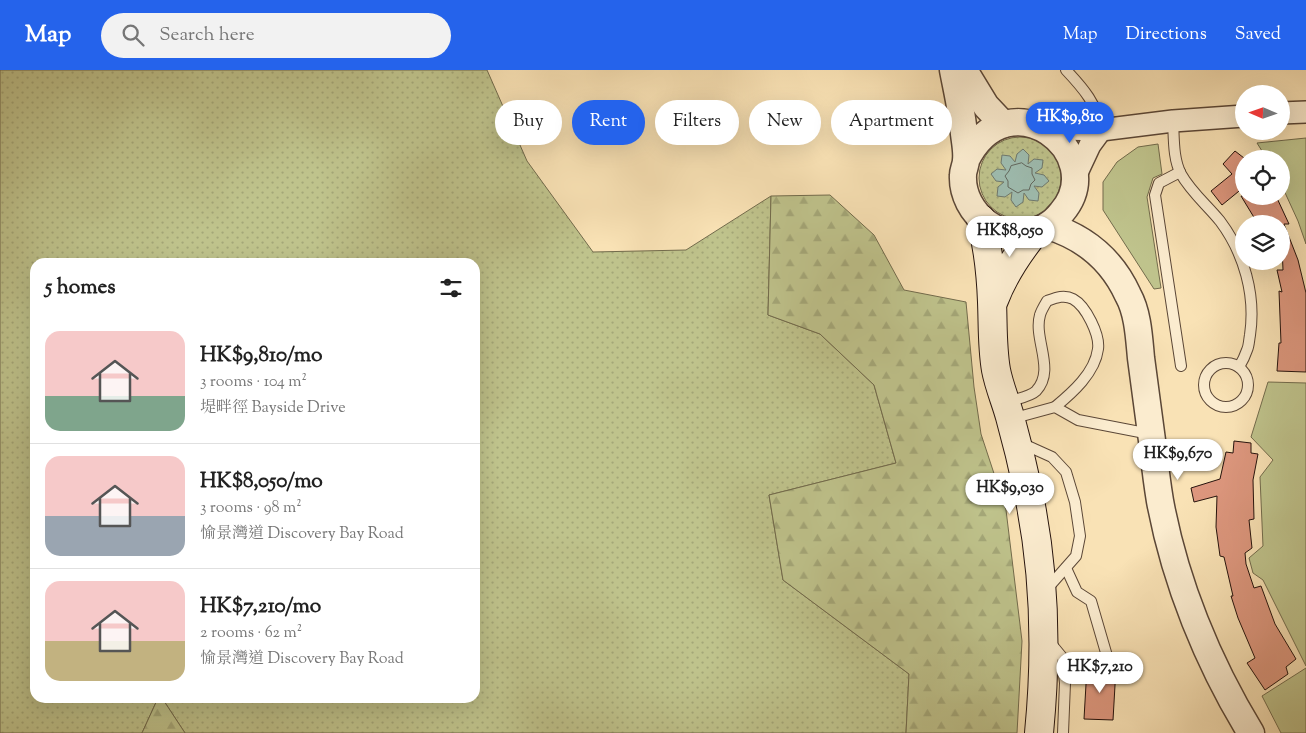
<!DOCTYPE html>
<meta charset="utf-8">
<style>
body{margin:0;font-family:"Sorts Mill Goudy","Noto Serif TC",serif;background:#f2f2f2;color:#222;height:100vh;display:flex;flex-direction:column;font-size:19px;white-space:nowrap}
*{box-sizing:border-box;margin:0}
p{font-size:16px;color:#767676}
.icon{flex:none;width:28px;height:28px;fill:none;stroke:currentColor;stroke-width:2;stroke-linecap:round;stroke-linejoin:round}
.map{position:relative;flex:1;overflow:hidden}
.drawer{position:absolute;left:30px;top:188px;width:450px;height:445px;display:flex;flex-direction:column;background:#fff;border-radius:15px;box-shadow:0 5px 20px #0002}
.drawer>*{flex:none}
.hud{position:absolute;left:495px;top:30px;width:475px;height:45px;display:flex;gap:10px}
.needle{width:32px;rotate:272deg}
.tools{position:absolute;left:1235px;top:15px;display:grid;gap:10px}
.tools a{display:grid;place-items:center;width:55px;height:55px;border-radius:50%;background:#fff;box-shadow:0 5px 20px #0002;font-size:25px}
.price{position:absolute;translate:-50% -42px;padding:0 11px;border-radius:18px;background:#fff;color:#222;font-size:16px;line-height:32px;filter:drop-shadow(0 1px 2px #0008)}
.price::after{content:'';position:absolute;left:50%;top:30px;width:15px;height:11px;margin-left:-8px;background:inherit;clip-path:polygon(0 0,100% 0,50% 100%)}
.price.selected{background:#2563eb;color:#fff}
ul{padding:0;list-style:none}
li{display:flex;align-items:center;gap:15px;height:125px;padding:0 15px}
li+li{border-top:1px solid #e0e0e0}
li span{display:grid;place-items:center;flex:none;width:140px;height:100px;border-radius:15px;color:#555}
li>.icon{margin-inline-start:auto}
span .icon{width:60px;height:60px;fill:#fffc;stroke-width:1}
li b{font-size:21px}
h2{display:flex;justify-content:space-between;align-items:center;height:60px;padding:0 15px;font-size:21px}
.tag{padding:0 18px;border-radius:22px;background:#fff;box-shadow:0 5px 20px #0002;font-size:18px;line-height:45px}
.tag.selected{background:#2563eb;color:#fff}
header{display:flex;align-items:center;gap:30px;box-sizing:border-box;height:70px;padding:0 25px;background:#2563eb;color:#fff}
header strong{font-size:24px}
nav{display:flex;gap:28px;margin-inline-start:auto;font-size:18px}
.search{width:350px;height:45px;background:#f2f2f2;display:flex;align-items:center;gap:12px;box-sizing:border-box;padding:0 18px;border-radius:28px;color:#767676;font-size:19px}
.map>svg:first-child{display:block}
</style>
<header>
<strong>Map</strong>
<div class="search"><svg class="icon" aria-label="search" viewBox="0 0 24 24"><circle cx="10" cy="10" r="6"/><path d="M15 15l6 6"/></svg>Search here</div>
<nav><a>Map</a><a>Directions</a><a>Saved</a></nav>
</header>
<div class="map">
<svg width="1306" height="663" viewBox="0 0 1306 663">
<defs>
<pattern id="grass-dots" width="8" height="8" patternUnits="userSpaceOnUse" patternTransform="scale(1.25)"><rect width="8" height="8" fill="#bfc38c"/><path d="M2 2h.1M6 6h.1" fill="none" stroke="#a4a778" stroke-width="1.8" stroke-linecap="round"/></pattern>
<pattern id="forest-firs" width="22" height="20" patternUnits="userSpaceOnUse" patternTransform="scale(1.25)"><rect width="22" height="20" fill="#bfc38c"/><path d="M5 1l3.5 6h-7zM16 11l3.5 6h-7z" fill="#a4a778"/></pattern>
</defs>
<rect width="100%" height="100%" fill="#f9e2b5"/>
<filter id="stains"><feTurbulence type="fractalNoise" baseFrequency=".004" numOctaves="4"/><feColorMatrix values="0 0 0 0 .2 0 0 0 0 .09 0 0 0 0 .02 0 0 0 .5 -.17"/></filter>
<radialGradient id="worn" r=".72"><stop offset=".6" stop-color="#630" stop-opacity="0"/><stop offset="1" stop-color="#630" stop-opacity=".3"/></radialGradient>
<g fill="url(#grass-dots)" stroke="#726b4c">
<path d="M0,0H487L527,91L593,182L686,180L771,126L768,245L820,264L874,315L896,393L769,425L783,510L909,604L906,663H185L162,628H475V192H35V628H158L142,663H0Z"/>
<circle cx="1020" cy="108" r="41"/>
</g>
<g fill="url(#forest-firs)" stroke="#726b4c">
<path d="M830,125L874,165L904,220L966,232L974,317L981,364L1006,440L1022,571L1017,663H906L909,604L783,510L769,425L896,393L874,315L820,264L768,245L771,126Z"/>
<path d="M158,628H162L185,663H142Z"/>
</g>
<g fill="#bfc38c" stroke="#726b4c">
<path d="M1306,68V174L1298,151L1281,114V89H1267L1257,73Z"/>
<path d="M1158,74L1162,104L1153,108L1147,127L1161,218L1154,219L1103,140V112L1117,92L1138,77Z"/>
<path d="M1268,312L1306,313V596L1263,510L1253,503L1249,488L1263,476L1260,407L1273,390L1251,367Z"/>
<path d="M1306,598V663H1281L1262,626Z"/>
</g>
<path fill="#9ebdb1" stroke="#6e796f" d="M1023,79L1029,85L1028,94L1034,89L1043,90L1042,98L1035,103L1044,105L1049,111L1042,117L1034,116L1039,123L1038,131L1029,130L1024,123L1023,132L1016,137L1011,130L1012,122L1005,127L997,126L998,117L1004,112L996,111L991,104L997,99L1006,100L1001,93L1002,85L1010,86L1015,92L1017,84Z"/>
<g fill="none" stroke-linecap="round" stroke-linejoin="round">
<path stroke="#62685f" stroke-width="1" d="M1022,93L1026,96L1032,98V104L1035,110L1031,114L1029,120H1023L1018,123L1008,117V111L1005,106L1009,101L1011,96Z"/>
</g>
<g fill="#dd977e" stroke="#26130d">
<path d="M1235,81L1244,88V117L1222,135L1211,121L1232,104L1223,94Z"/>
<path d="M1241,126H1276L1289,154H1284L1298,190L1306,223V302L1277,301L1279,273H1281L1279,221L1282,222L1277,200H1283L1281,154H1258Z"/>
<path d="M1234,371L1251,373V383L1258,384L1253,410L1254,449L1249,450L1252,478L1245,483L1246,494L1254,518L1261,516L1275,554L1296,589L1286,597L1288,604L1265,620L1247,593L1255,588L1238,548L1231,526H1233L1224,487L1220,486L1216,457L1217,426L1194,432L1191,418L1220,409L1226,382L1233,383Z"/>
<path d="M1087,597L1116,598L1113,650L1084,649Z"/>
</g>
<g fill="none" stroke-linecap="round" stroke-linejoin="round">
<g stroke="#5b4737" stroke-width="12">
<g id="service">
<path d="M1066,0C1083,18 1098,35 1101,60"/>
<path d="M1173,51C1174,68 1173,89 1181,104C1191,122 1207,135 1220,151C1244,183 1256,225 1250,265C1249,270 1249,276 1247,280C1245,286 1242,292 1239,297"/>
<path d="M1180,102L1159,113L1155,125L1181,296"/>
<circle cx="1226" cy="315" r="22"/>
<path d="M1007,332C1015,329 1030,327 1036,321C1056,300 1033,269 1040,245C1041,241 1044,236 1047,231C1055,228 1064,224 1073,229C1086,236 1100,265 1098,279C1095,303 1072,323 1055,337"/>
<path d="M1011,349L1055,337L1078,350L1150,364"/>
<path d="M1021,373L1052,387L1066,402L1075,432L1080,466L1076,486L1046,520"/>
<path d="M1066,498L1077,522L1091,531L1107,586"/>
<path d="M1048,570L1062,587L1065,613L1063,663"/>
</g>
</g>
<g stroke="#5b4737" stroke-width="24">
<g id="minor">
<path d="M1281,43L1306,42"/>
<path d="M1038,55L1063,59L1101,60L1173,51L1244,46"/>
<path d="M1075,107L1090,75L1101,60"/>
</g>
</g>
<g stroke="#5b4737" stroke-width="29">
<g id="tertiary">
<path d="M953,0C957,21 962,42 964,64C965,72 967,82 966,90C966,95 963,100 963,105C962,124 972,143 988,154C998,161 1011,165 1023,164C1039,162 1053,154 1062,142C1111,84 1009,4 966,90"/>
<path d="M964,0L986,36L1003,54"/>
<path d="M1048,156C1084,167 1112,190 1128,225C1138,243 1139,267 1141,288C1145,318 1149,348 1153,378C1155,396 1157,413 1160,431C1175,512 1208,593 1251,663"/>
</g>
</g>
<g stroke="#26130d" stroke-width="30">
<g id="secondary">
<path d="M981,149C988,177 991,204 992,232C993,255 992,277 996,300C999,316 1006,332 1010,347C1017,372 1023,397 1028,421C1045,501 1047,582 1039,663"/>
<path d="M994,230C1004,204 1018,183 1036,161"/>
</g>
</g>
<use href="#service" stroke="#fbeccf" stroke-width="10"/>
<use href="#minor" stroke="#fbeccf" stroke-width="21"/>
<use href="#tertiary" stroke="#fbeccf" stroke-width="26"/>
<use href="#secondary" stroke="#fbeccf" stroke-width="28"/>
</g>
<rect width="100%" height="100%" filter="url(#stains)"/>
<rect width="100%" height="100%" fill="url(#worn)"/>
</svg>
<div class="tools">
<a><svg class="needle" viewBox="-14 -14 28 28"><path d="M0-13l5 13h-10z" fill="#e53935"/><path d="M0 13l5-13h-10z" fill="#767676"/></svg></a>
<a><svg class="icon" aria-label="locate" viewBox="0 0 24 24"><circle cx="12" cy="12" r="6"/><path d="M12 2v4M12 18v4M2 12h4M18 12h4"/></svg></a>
<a><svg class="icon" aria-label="layers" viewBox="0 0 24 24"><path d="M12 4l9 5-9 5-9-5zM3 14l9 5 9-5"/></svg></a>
</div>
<b class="price selected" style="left:1070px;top:74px">HK$9,810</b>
<b class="price" style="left:1010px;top:188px">HK$8,050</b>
<b class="price" style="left:1178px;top:411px">HK$9,670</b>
<b class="price" style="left:1010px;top:445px">HK$9,030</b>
<b class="price" style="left:1100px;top:624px">HK$7,210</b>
<div class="hud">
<a class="tag">Buy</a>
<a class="tag selected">Rent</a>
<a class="tag">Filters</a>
<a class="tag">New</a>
<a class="tag">Apartment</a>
</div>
<section class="drawer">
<h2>5 homes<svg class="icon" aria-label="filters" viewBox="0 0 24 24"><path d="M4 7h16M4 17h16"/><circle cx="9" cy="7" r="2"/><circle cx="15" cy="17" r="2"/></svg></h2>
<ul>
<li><span style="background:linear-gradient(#f6c9c9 65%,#7fa58c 0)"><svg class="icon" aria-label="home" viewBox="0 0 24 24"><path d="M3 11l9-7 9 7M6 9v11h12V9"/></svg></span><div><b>HK$9,810/mo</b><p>3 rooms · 104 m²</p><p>堤畔徑 Bayside Drive</p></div></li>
<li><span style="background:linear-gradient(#f6c9c9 60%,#9aa5b1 0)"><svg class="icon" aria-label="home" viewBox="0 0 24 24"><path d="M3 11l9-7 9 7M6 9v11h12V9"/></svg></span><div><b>HK$8,050/mo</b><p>3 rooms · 98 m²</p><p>愉景灣道 Discovery Bay Road</p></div></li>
<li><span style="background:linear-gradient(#f6c9c9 60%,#c2b280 0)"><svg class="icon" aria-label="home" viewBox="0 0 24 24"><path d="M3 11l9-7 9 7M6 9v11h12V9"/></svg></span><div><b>HK$7,210/mo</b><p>2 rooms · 62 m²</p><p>愉景灣道 Discovery Bay Road</p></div></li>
</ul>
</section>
</div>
